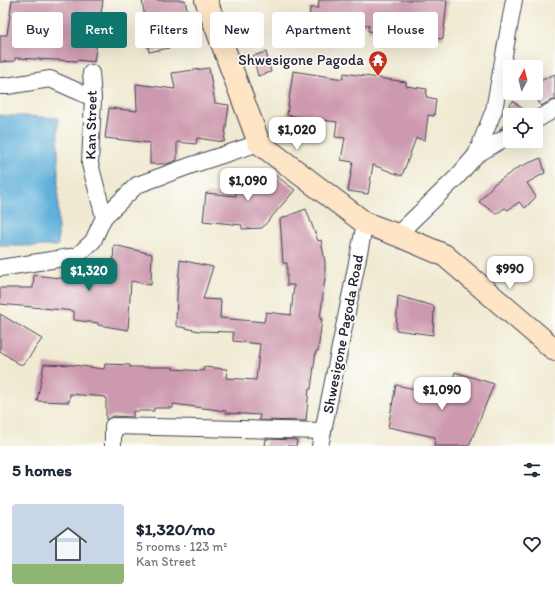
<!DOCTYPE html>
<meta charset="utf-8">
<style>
body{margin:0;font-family:Itim,sans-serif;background:#f2f2f3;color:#1f2937;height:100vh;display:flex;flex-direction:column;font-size:15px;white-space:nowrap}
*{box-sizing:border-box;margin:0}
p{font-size:13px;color:#747a83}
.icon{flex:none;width:22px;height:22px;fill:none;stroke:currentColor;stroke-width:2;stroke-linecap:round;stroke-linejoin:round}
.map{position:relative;height:446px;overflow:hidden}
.details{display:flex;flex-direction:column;background:#fff;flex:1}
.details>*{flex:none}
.top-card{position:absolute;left:12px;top:12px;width:531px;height:36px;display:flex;gap:8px}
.needle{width:26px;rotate:7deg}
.tools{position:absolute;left:503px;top:60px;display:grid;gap:8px}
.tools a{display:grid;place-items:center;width:40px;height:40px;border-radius:4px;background:#fff;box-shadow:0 4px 16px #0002;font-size:20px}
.price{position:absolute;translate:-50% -34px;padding:0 9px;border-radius:8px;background:#fff;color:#222;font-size:13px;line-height:26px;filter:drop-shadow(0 1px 2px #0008)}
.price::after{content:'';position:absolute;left:50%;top:24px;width:12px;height:9px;margin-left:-6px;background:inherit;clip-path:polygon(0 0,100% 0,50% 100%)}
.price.selected{background:#0f766e;color:#fff}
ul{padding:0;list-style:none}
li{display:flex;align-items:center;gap:12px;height:100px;padding:0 12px}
li span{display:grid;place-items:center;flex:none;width:112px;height:80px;border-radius:4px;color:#555}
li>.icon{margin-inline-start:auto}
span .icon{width:48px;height:48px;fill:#fffc;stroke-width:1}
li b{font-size:17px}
h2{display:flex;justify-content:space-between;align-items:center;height:48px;padding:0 12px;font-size:17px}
.tag{padding:0 14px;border-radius:4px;background:#fff;box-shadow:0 4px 16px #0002;font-size:14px;line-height:36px}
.tag.selected{background:#0f766e;color:#fff}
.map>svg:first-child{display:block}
</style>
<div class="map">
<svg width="555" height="446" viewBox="0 0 555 446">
<rect width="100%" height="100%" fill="#fdfcf7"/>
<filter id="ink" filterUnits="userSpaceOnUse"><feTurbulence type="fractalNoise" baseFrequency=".025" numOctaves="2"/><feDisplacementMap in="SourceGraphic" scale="8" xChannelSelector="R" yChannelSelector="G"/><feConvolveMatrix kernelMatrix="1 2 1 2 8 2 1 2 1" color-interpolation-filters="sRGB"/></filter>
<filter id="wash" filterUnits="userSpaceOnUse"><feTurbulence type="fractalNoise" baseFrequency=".012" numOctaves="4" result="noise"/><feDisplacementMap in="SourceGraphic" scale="16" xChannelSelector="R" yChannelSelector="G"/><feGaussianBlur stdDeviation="0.9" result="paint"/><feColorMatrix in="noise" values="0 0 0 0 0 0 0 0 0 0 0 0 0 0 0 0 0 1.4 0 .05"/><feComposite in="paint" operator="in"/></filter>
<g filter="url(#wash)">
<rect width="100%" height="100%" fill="#f0ead2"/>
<path fill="#5eb0da" stroke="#40698a" d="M0,115L58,118V246H0Z"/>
<g id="blocks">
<g fill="#cd99ae">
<path d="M12,0H103L94,62L77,60V61L15,58V61L0,62V35H7Z"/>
<path d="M142,0H185L194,43L149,52L143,19H145Z"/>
<path d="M319,0H447L443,39L368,31L369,25L309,22L310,8H318Z"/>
<path d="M266,52L271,72L258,76L253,56Z"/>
<path d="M209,68L215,103L229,105L224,142L197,138L196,144L177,142V160L167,164H150V143L105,138L109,108L137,111L136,84L175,89L172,73Z"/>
<path d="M293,71L343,79L344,73L406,82V86L427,89L426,97L436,99L434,116L428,115L425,140L416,138L402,176L373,165L368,194L348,191L353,162L341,160L345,138L335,137L337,122L287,115Z"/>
<path d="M555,74V100L550,101L541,106L536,97V83Z"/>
<path d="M513,101L529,114L528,115H510V126L505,127L499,130L508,120L503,114Z"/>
<path d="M541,158L545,173L527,183L536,197L525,208L519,202L508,210L505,208L496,214L479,202L494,184L519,167Z"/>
<path d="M275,175L295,190L262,228L242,229V225L203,221L206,193L236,196L235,176Z"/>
<path d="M306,209L318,241L321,240L325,262V278L320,319H322L318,351H316L311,389H309L306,421L259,420L260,415L226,413V411L173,404V408H154V411H133V417L113,416L109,418L106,420V397L70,394L69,402L37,401L44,364L73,365L104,369L105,364L130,365V367H173V369L203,371L204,367L227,369L226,378L256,380L260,344L233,341V332L199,331L176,326L177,295L180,260L213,267L203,299L221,300L220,318L264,322L266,312L291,315L294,285H287V263H283L280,219Z"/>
<path d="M114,245L152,254L151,285L131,281L128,330L98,325V323L74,320V311L0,304V288H33L34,275L68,279V281H112Z"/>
<path d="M398,296L434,306L433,335L396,330Z"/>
<path d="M0,314L42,339L24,364H19L0,351Z"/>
<path d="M455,372L494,384L469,446H434L435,437L388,427L396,385L448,396Z"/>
<path d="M266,439L297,440L296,446H265Z"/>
</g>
</g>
</g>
<g filter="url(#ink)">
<use href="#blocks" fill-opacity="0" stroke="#414052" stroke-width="1"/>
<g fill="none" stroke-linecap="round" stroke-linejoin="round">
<g stroke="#414052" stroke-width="18">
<g id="street">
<path d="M0,86H7L50,79L93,98"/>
<path d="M536,120L555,109"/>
<path d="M476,155L510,135"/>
<path d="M104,217L137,185L192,165L259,143"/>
<path d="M397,235L457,177L476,155L494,110L514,0"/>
<path d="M0,268L77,256L93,241L104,217L90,164L93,98L91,73"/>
<path d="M113,446V426L323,431"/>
<path d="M320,446L365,223"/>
</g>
</g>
<g stroke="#414052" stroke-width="24">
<path id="secondary" d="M206,0L259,143L365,223L397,235L444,255L555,350"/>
</g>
<use href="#street" stroke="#fff" stroke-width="16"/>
<use href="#secondary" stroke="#fde5c5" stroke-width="22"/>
</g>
</g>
<defs>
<g id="temple-pin" transform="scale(1)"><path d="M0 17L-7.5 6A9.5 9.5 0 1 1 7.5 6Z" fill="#c8321e" stroke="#fdfcf7"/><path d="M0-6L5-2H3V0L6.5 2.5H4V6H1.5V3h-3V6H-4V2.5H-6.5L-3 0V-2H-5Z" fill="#fff"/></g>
</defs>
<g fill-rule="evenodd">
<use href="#temple-pin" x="378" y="60"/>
</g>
<g text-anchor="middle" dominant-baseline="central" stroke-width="3.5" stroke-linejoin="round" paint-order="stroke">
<g font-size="15" fill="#22223b" stroke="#fdfcf7" text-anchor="end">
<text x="364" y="60">Shwesigone Pagoda</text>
</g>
<g font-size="15" fill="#22223b" stroke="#fdfcf7">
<text transform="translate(91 125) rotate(-89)">Kan Street</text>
<text transform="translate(343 334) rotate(-79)">Shwesigone Pagoda Road</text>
</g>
</g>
</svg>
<div class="tools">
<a><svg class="needle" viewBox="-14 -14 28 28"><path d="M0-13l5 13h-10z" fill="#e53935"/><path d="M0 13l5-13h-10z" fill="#747a83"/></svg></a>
<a><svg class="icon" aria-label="locate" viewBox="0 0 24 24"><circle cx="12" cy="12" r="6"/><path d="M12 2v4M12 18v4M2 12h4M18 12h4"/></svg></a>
</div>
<b class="price" style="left:297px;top:151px">$1,020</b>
<b class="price" style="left:248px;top:202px">$1,090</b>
<b class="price" style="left:510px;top:290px">$990</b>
<b class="price selected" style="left:89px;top:292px">$1,320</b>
<b class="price" style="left:442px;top:411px">$1,090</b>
<div class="top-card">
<a class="tag">Buy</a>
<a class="tag selected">Rent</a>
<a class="tag">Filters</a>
<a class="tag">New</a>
<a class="tag">Apartment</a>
<a class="tag">House</a>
</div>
</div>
<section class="details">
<h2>5 homes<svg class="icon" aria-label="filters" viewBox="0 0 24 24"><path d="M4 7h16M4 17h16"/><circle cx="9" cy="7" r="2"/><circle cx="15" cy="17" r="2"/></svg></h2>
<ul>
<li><span style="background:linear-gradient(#c9d6e8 75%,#8fb573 0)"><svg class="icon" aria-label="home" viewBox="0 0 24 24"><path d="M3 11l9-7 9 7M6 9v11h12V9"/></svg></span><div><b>$1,320/mo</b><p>5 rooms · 123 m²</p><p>Kan Street</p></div><svg class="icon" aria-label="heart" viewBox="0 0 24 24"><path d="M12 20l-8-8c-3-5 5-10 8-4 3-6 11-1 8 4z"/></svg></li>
</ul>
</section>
